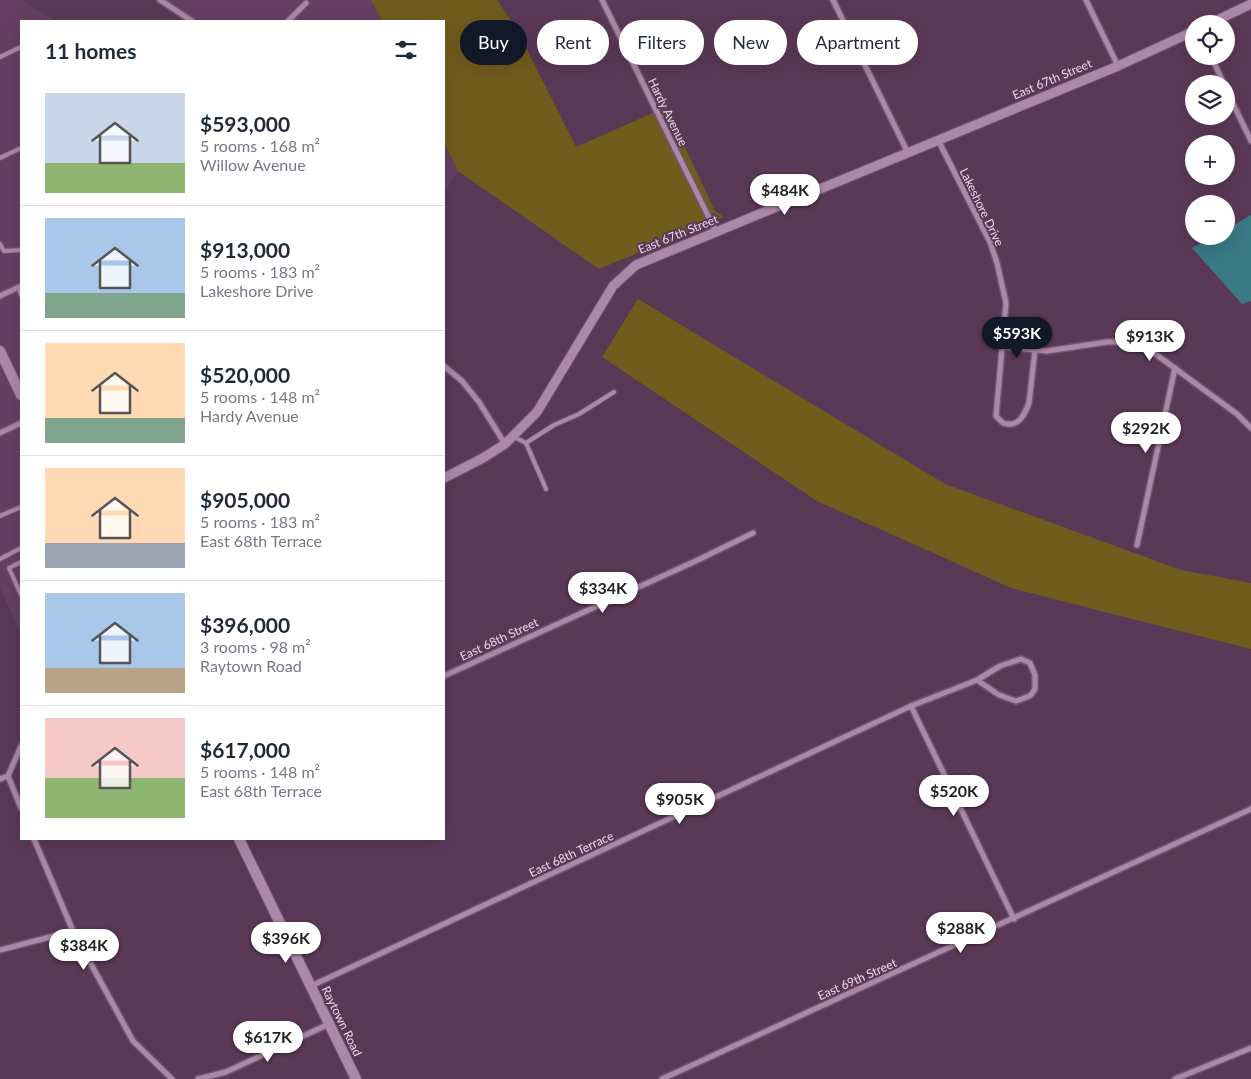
<!DOCTYPE html>
<meta charset="utf-8">
<style>
body{margin:0;font-family:Lato,sans-serif;background:#f2f2f3;color:#1f2937;height:100vh;display:flex;flex-direction:column;font-size:19px;white-space:nowrap}
*{box-sizing:border-box;margin:0}
p{font-size:16px;color:#747a83}
.icon{flex:none;width:28px;height:28px;fill:none;stroke:currentColor;stroke-width:2;stroke-linecap:round;stroke-linejoin:round}
.map{position:relative;flex:1;overflow:hidden}
.details{position:absolute;left:20px;top:20px;width:425px;height:820px;display:flex;flex-direction:column;background:#fff;border-radius:0px;box-shadow:0 5px 20px #0002}
.details>*{flex:none}
.hud{position:absolute;left:460px;top:20px;width:475px;height:45px;display:flex;gap:10px}
.tools{position:absolute;left:1185px;top:15px;display:grid;gap:10px}
.tools a{display:grid;place-items:center;width:50px;height:50px;border-radius:50%;background:#fff;box-shadow:0 5px 20px #0002;font-size:25px}
.price{position:absolute;translate:-50% -42px;padding:0 11px;border-radius:18px;background:#fff;color:#222;font-size:16px;line-height:32px;filter:drop-shadow(0 1px 2px #0008)}
.price::after{content:'';position:absolute;left:50%;top:30px;width:15px;height:11px;margin-left:-8px;background:inherit;clip-path:polygon(0 0,100% 0,50% 100%)}
.price.selected{background:#111827;color:#fff}
ul{padding:0;list-style:none}
li{display:flex;align-items:center;gap:15px;height:125px;padding:0 25px}
li+li{border-top:1px solid #e0e1e3}
li span{display:grid;place-items:center;flex:none;width:140px;height:100px;border-radius:0px;color:#555}
li>.icon{margin-inline-start:auto}
span .icon{width:60px;height:60px;fill:#fffc;stroke-width:1}
li b{font-size:21px}
h2{display:flex;justify-content:space-between;align-items:center;height:60px;padding:0 25px;font-size:21px}
.tag{padding:0 18px;border-radius:22px;background:#fff;box-shadow:0 5px 20px #0002;font-size:18px;line-height:45px}
.tag.selected{background:#111827;color:#fff}
.map>svg:first-child{display:block}
</style>
<div class="map">
<svg width="1251" height="1079" viewBox="0 0 1251 1079">
<rect width="100%" height="100%" fill="#5a3957"/>
<g fill="#673f63">
<path d="M0,0H22L55,21H21V634L0,588Z"/>
<path d="M158,0H371L382,21H196Z"/>
<path d="M444,143L458,171L444,191Z"/>
</g>
<g fill="#715c1d">
<path d="M371,0H497L516,28L576,147L666,107L715,211L724,217L599,269L458,171L444,143V21H382Z"/>
<path d="M638,299L945,484L1181,570L1251,583V649L1011,588L938,555L817,501L602,357Z"/>
</g>
<path fill="#397a85" d="M1251,215V301L1242,304L1192,248L1214,236H1226V229Z"/>
<g fill="none" stroke-linecap="round" stroke-linejoin="round">
<g stroke="#725670" stroke-width="6">
<g id="service">
<path d="M0,57L21,47"/>
<path d="M0,158L21,148"/>
<path d="M0,244L4,251L21,250"/>
<path d="M18,287L21,295"/>
<path d="M514,437L526,443L554,425L579,414L614,392"/>
<path d="M526,443L546,489"/>
<path d="M0,516L21,507"/>
<path d="M0,559L21,548"/>
<path d="M21,562L9,568L21,595"/>
</g>
</g>
<g stroke="#725670" stroke-width="8">
<g id="minor">
<path d="M160,0L192,21"/>
<path d="M602,0L716,232"/>
<path d="M833,0L908,153"/>
<path d="M1086,0L1118,66"/>
<path d="M288,21L306,3"/>
<path d="M1211,56L1224,84"/>
<path d="M1226,89L1251,141"/>
<path d="M938,140L990,242L997,263L1006,303L996,416L1003,423C1018,428 1024,416 1029,403L1035,350"/>
<path d="M0,296L21,286"/>
<path d="M1002,347L1047,351L1107,342H1127L1146,347L1237,414L1251,428"/>
<path d="M444,366L462,381L479,402L505,444"/>
<path d="M0,433L21,423"/>
<path d="M1137,545L1175,368"/>
<path d="M444,676L700,559L753,533"/>
<path d="M911,706L1014,919"/>
<path d="M8,776L21,808"/>
<path d="M0,779L8,776L21,746"/>
<path d="M34,839L73,931L133,1041L172,1079"/>
<path d="M0,950L73,931"/>
<path d="M311,986L911,706L977,680L1000,666L1021,659L1030,663L1035,675V689L1030,696L1016,701L999,695L977,680"/>
<path d="M198,1079L226,1072L329,1024"/>
<path d="M662,1079L1251,809"/>
<path d="M1175,1079L1251,1048"/>
</g>
</g>
<g stroke="#725670" stroke-width="11">
<g id="tertiary">
<path d="M1209,24L1251,4"/>
<path d="M444,478L483,458L505,444L537,412L613,286L636,265L1118,66L1194,31"/>
</g>
</g>
<g stroke="#725670" stroke-width="12">
<g id="secondary">
<path d="M0,351L21,395"/>
<path d="M239,839L356,1079"/>
</g>
</g>
<use href="#service" stroke="#ad87a8" stroke-width="4"/>
<use href="#minor" stroke="#ad87a8" stroke-width="5"/>
<use href="#tertiary" stroke="#ad87a8" stroke-width="9"/>
<use href="#secondary" stroke="#ad87a8" stroke-width="10"/>
</g>
<g text-anchor="middle" dominant-baseline="central" stroke-width="4" stroke-linejoin="round" paint-order="stroke">
<g font-size="12" fill="#edd8ea" stroke="#5a3957">
<text transform="translate(1052 79) rotate(-23)">East 67th Street</text>
<text transform="translate(668 112) rotate(64)">Hardy Avenue</text>
<text transform="translate(982 207) rotate(64)">Lakeshore Drive</text>
<text transform="translate(678 234) rotate(-22)">East 67th Street</text>
<text transform="translate(499 639) rotate(-25)">East 68th Street</text>
<text transform="translate(571 854) rotate(-25)">East 68th Terrace</text>
<text transform="translate(857 979) rotate(-24)">East 69th Street</text>
<text transform="translate(342 1021) rotate(64)">Raytown Road</text>
</g>
</g>
</svg>
<div class="tools">
<a><svg class="icon" aria-label="locate" viewBox="0 0 24 24"><circle cx="12" cy="12" r="6"/><path d="M12 2v4M12 18v4M2 12h4M18 12h4"/></svg></a>
<a><svg class="icon" aria-label="layers" viewBox="0 0 24 24"><path d="M12 4l9 5-9 5-9-5zM3 14l9 5 9-5"/></svg></a>
<a>+</a>
<a>−</a>
</div>
<b class="price" style="left:785px;top:216px">$484K</b>
<b class="price selected" style="left:1017px;top:359px">$593K</b>
<b class="price" style="left:1150px;top:362px">$913K</b>
<b class="price" style="left:1146px;top:454px">$292K</b>
<b class="price" style="left:603px;top:614px">$334K</b>
<b class="price" style="left:954px;top:817px">$520K</b>
<b class="price" style="left:680px;top:825px">$905K</b>
<b class="price" style="left:961px;top:954px">$288K</b>
<b class="price" style="left:286px;top:964px">$396K</b>
<b class="price" style="left:84px;top:971px">$384K</b>
<b class="price" style="left:268px;top:1063px">$617K</b>
<div class="hud">
<a class="tag selected">Buy</a>
<a class="tag">Rent</a>
<a class="tag">Filters</a>
<a class="tag">New</a>
<a class="tag">Apartment</a>
</div>
<section class="details">
<h2>11 homes<svg class="icon" aria-label="filters" viewBox="0 0 24 24"><path d="M4 7h16M4 17h16"/><circle cx="9" cy="7" r="2"/><circle cx="15" cy="17" r="2"/></svg></h2>
<ul>
<li><span style="background:linear-gradient(#c9d6e8 70%,#8fb573 0)"><svg class="icon" aria-label="home" viewBox="0 0 24 24"><path d="M3 11l9-7 9 7M6 9v11h12V9"/></svg></span><div><b>$593,000</b><p>5 rooms · 168 m²</p><p>Willow Avenue</p></div></li>
<li><span style="background:linear-gradient(#a9c7e8 75%,#7fa58c 0)"><svg class="icon" aria-label="home" viewBox="0 0 24 24"><path d="M3 11l9-7 9 7M6 9v11h12V9"/></svg></span><div><b>$913,000</b><p>5 rooms · 183 m²</p><p>Lakeshore Drive</p></div></li>
<li><span style="background:linear-gradient(#ffd9b3 75%,#7fa58c 0)"><svg class="icon" aria-label="home" viewBox="0 0 24 24"><path d="M3 11l9-7 9 7M6 9v11h12V9"/></svg></span><div><b>$520,000</b><p>5 rooms · 148 m²</p><p>Hardy Avenue</p></div></li>
<li><span style="background:linear-gradient(#ffd9b3 75%,#9aa5b1 0)"><svg class="icon" aria-label="home" viewBox="0 0 24 24"><path d="M3 11l9-7 9 7M6 9v11h12V9"/></svg></span><div><b>$905,000</b><p>5 rooms · 183 m²</p><p>East 68th Terrace</p></div></li>
<li><span style="background:linear-gradient(#a9c7e8 75%,#b9a48a 0)"><svg class="icon" aria-label="home" viewBox="0 0 24 24"><path d="M3 11l9-7 9 7M6 9v11h12V9"/></svg></span><div><b>$396,000</b><p>3 rooms · 98 m²</p><p>Raytown Road</p></div></li>
<li><span style="background:linear-gradient(#f6c9c9 60%,#8fb573 0)"><svg class="icon" aria-label="home" viewBox="0 0 24 24"><path d="M3 11l9-7 9 7M6 9v11h12V9"/></svg></span><div><b>$617,000</b><p>5 rooms · 148 m²</p><p>East 68th Terrace</p></div></li>
</ul>
</section>
</div>
